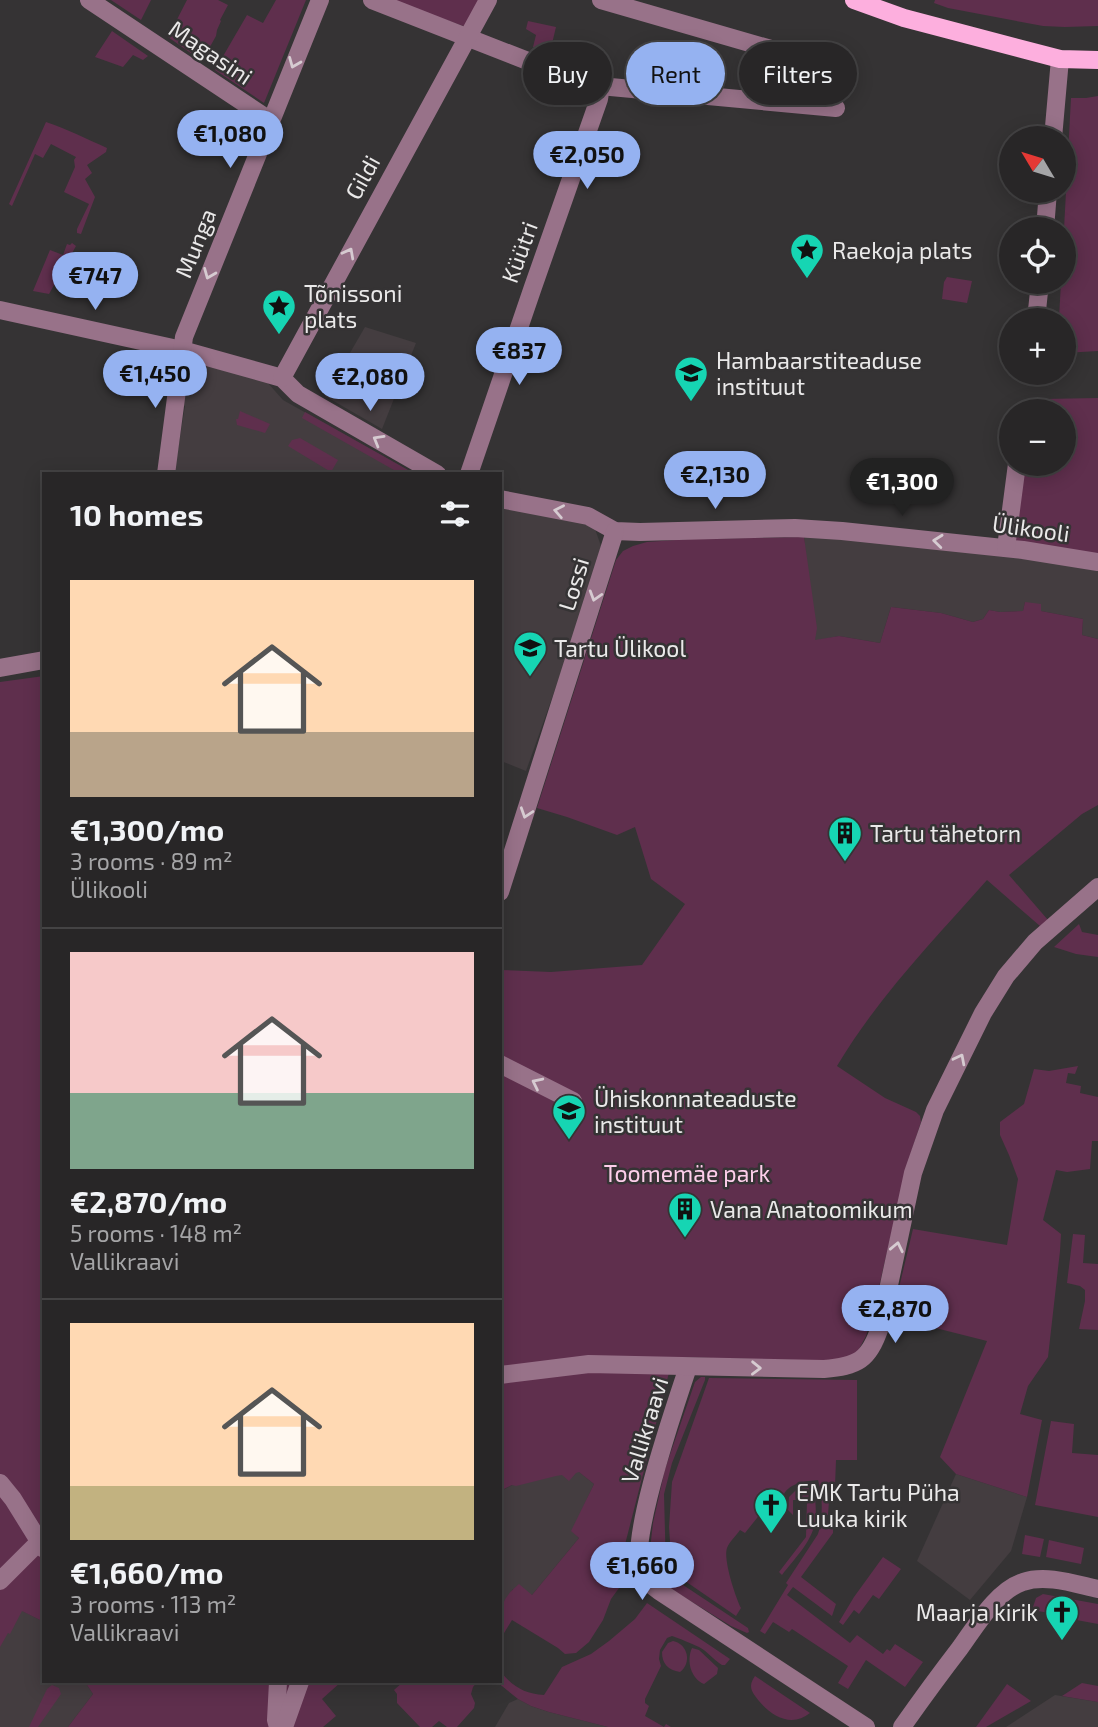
<!DOCTYPE html>
<meta charset="utf-8">
<style>
body{margin:0;font-family:"Exo 2",sans-serif;background:#343233;color:#f1f3f6;height:100vh;display:flex;flex-direction:column;font-size:26px;white-space:nowrap}
*{box-sizing:border-box;margin:0}
p{font-size:23px;color:#a5a5a7}
.icon{flex:none;width:38px;height:38px;fill:none;stroke:currentColor;stroke-width:2;stroke-linecap:round;stroke-linejoin:round}
.map{position:relative;flex:1;overflow:hidden}
.drawer{position:absolute;left:42px;top:472px;width:460px;height:1211px;display:flex;flex-direction:column;background:#282627;border-radius:0px;box-shadow:0 4px 18px #0003,0 0 0 2px #444344}
.drawer>*{flex:none}
.hud{position:absolute;left:523px;top:42px;width:469px;height:63px;display:flex;gap:14px}
.needle{width:46px;rotate:308deg}
.fabs{position:absolute;left:999px;top:126px;display:grid;gap:14px}
.fabs a{display:grid;place-items:center;width:77px;height:77px;border-radius:50%;background:#282627;box-shadow:0 4px 18px #0003,0 0 0 2px #444344;font-size:35px}
.price{position:absolute;translate:-50% -60px;padding:0 16px;border-radius:24px;background:#95b2f1;color:#111;font-size:23px;line-height:46px;filter:drop-shadow(0 2px 4px #0008)}
.price::after{content:'';position:absolute;left:50%;top:42px;width:21px;height:16px;margin-left:-10px;background:inherit;clip-path:polygon(0 0,100% 0,50% 100%)}
.price.current{background:#222;color:#fff}
ul{padding:0;list-style:none}
li{display:grid;align-content:center;gap:14px;height:371px;padding:0 28px}
li+li{border-top:2px solid #444344}
li span{display:grid;place-items:center;height:217px;border-radius:0px;color:#555}
li>.icon{margin-inline-start:auto}
span .icon{width:126px;height:126px;fill:#fffc;stroke-width:1}
li b{font-size:30px}
h2{display:flex;justify-content:space-between;align-items:center;height:84px;padding:0 28px;font-size:30px}
.chip{padding:0 24px;border-radius:32px;background:#282627;box-shadow:0 4px 18px #0003,0 0 0 2px #444344;font-size:24px;line-height:63px}
.chip.current{background:#95b2f1;color:#111}
.map>svg:first-child{display:block}
</style>
<div class="map">
<svg width="1098" height="1727" viewBox="0 0 1098 1727">
<rect width="100%" height="100%" fill="#353334"/>
<g fill="#443d40">
<path d="M365,327L416,343L382,429L325,396Z"/>
<path d="M190,363L247,375V377L267,382L283,400L415,474H174L185,406L181,404Z"/>
<path d="M501,505L589,523L595,529L601,546L589,594L526,771L501,761Z"/>
<path d="M804,537H839L1030,559L1098,571V639L1082,635L1083,619L1041,611L1025,602L1023,611L1000,612L989,610L983,619L973,622L941,613L891,607L880,643L839,636L814,641Z"/>
<path d="M578,1471L594,1484L572,1531L579,1538L532,1595L513,1589L501,1607V1491L516,1483Z"/>
<path d="M956,1474L1027,1497L1011,1551L970,1600L917,1561Z"/>
<path d="M9,1604L44,1622V1682H85L93,1694L68,1727H0V1613Z"/>
<path d="M1055,1695L1098,1702V1727H1006Z"/>
<path d="M518,1699L531,1706L549,1712L608,1727H495L509,1703Z"/>
</g>
<g fill="#5f2f4d">
<path d="M111,0H151L141,20Z"/>
<path d="M187,0H218L228,5L220,20L221,21L217,30L216,36L202,61L168,37Z"/>
<path d="M276,0H306L264,103L215,70L247,15L263,23Z"/>
<path d="M390,0H480L466,27Z"/>
<path d="M935,0H1098V26L1065,27L1043,26L948,8L934,3Z"/>
<path d="M528,21L556,27L550,52L533,47L536,35L526,29Z"/>
<path d="M112,31L148,56L143,60L133,55L123,67L95,57Z"/>
<path d="M1098,96V351L1064,353V320H1057L1059,318L1061,282H1064V229L1071,98H1086Z"/>
<path d="M46,122C67,129 87,139 107,148L106,152L87,165L92,173L85,179L95,197L81,234L77,233V229L89,204L64,192L75,167L74,160L76,157L51,144L43,158L35,154L12,206L9,204Z"/>
<path d="M72,243L76,246L49,294L33,291L50,250L63,255L67,244L70,245Z"/>
<path d="M947,277L972,281L967,303L942,299L944,282Z"/>
<path d="M1098,398V555L1010,542L1018,464H1064V411H1023V406L1043,399Z"/>
<path d="M240,411L270,424L265,433L237,425L236,419H238Z"/>
<path d="M305,412L415,474H401L302,418Z"/>
<path d="M300,438L338,460L331,472L288,446L292,440Z"/>
<path d="M804,537L817,628L815,640L839,636L880,643L891,607L941,613L973,622L983,619L989,610L1000,612L1023,611L1025,602L1041,604V611L1083,619L1082,635L1098,639V805L1082,814L1009,875L1048,920L1040,926L987,880C934,940 878,997 837,1066L885,1098L916,1112L920,1116L921,1122L907,1165L873,1313L866,1336L858,1351L851,1357L838,1361L673,1357L619,1568L622,1584L611,1599L603,1620L589,1642L576,1653L565,1654L558,1648L512,1620L501,1638C501,1613 497,1602 519,1584L532,1595L579,1538L571,1531L594,1484L579,1472L576,1473L569,1481L562,1475L556,1476L516,1486L512,1485L504,1489L501,1494V970L551,972L642,965L685,904L651,879L635,827L617,835L567,817L537,808L616,560L623,551L633,546L647,542L690,539Z"/>
<path d="M44,676V1622L22,1611L10,1634L8,1633L0,1647V682Z"/>
<path d="M1079,924L1082,932L1098,935V957L1076,954L1054,947Z"/>
<path d="M1078,1066L1075,1074L1068,1073L1066,1083L1081,1086L1080,1093L1098,1097V1141H1092L1090,1169L1067,1172L1056,1170L1043,1220L1061,1234L1060,1251L1048,1357L1028,1386L1020,1414L1042,1420L1027,1497L956,1474L940,1457L987,1341L892,1317L913,1229L1007,1245L1018,1179L1009,1155L1000,1135V1122L1024,1104L1034,1069L1049,1071Z"/>
<path d="M1073,1234L1085,1235L1083,1263L1098,1264V1330L1079,1329L1085,1301V1290L1080,1286L1067,1283Z"/>
<path d="M701,1377H705V1380L672,1463L664,1494L666,1570L668,1575L748,1628L749,1632L747,1633L731,1626L663,1584L655,1576L651,1569L649,1558L653,1523L665,1469L695,1382Z"/>
<path d="M709,1378L857,1380V1460H836L835,1486H832V1501H829L828,1515H826V1527H833V1533L801,1577L836,1604L832,1616L793,1587L787,1595L850,1643L857,1635L883,1654L887,1649L890,1651L895,1644L923,1662L905,1687L866,1660L848,1689L838,1683L848,1666L792,1629L789,1632L773,1622L765,1634L760,1631L788,1585L786,1583L818,1534C823,1519 823,1495 818,1480C806,1481 790,1483 784,1494C780,1503 783,1507 776,1517L765,1508L745,1533L740,1530C736,1536 729,1542 727,1548C723,1559 735,1596 741,1608L736,1616L672,1572L669,1527L672,1482Z"/>
<path d="M1051,1421L1074,1424L1072,1453L1098,1455V1517L1035,1505Z"/>
<path d="M808,1486H813L814,1488C815,1499 817,1512 815,1522C812,1542 794,1559 782,1575L779,1572L806,1537L807,1500H793V1515L788,1510L789,1497L796,1490Z"/>
<path d="M1025,1535L1044,1539L1040,1557L1022,1554Z"/>
<path d="M1049,1540L1084,1548L1081,1564L1046,1557Z"/>
<path d="M883,1557L901,1569L879,1599L873,1595L859,1614L854,1610L843,1625L839,1622L854,1597Z"/>
<path d="M1043,1594L1098,1604V1624L1055,1616V1614L1032,1610L1036,1598Z"/>
<path d="M647,1603L730,1659L725,1665H722C714,1660 707,1651 699,1647C692,1644 679,1638 672,1636L667,1638L660,1650L659,1659L661,1666L645,1699V1703L649,1706L645,1716L664,1727L666,1724L671,1727H608L549,1712L531,1706L518,1699L497,1682H500L501,1672C513,1687 525,1694 544,1695L562,1667L591,1654L609,1641L635,1619Z"/>
<path d="M673,1641C688,1644 692,1663 680,1672C668,1670 662,1664 662,1652L668,1643Z"/>
<path d="M692,1648L699,1650L718,1668L717,1674L704,1684C691,1679 686,1661 692,1648Z"/>
<path d="M755,1676L810,1713C793,1727 773,1718 759,1701C756,1697 751,1692 751,1686C751,1682 753,1679 755,1676Z"/>
<path d="M85,1682H341L322,1699L336,1716L323,1727H68L93,1694Z"/>
<path d="M403,1682H477L473,1687L471,1694L475,1703L474,1708L457,1727H447L439,1721L432,1727H420L397,1703V1694L394,1690Z"/>
<path d="M1082,1683L1098,1686V1702L1062,1696Z"/>
<path d="M1007,1684L1031,1701L986,1727H976Z"/>
<path d="M52,1685L59,1688L61,1694L38,1727H29L47,1689Z"/>
</g>
<g fill="none" stroke-linecap="round" stroke-linejoin="round">
<g stroke="#987289" stroke-width="18">
<path d="M89,0L271,121"/>
<path d="M372,0L589,85L836,108"/>
<path d="M601,0L847,71"/>
<path d="M1053,138L1060,59"/>
<path d="M1045,229L1048,191"/>
<path d="M0,310L182,350L282,378L298,394L437,474"/>
<path d="M1036,320L1040,282"/>
<path d="M282,378L488,0"/>
<path d="M166,474L184,337L320,0"/>
<path d="M469,474L533,287L599,99L601,86"/>
<path d="M500,499L588,516L615,531L640,532L795,528L842,531L1023,550L1098,562"/>
<path d="M1006,548L1017,464"/>
<path d="M0,668L44,660"/>
<path d="M500,892L615,531"/>
<path d="M500,1064L573,1101"/>
<path d="M688,1367C676,1404 628,1540 641,1572C644,1580 652,1586 659,1591L866,1727"/>
<path d="M500,1375L589,1364L824,1369C857,1366 869,1361 880,1327L913,1173L935,1110L983,1013L1006,976L1035,942L1098,887"/>
<path d="M0,1483L13,1499L44,1549"/>
<path d="M0,1581L39,1542"/>
<path d="M278,1682L276,1720L278,1727"/>
<path d="M284,1727L300,1682"/>
<path d="M902,1727C921,1700 940,1674 960,1648C976,1626 997,1590 1023,1582C1046,1574 1075,1584 1098,1589"/>
</g>
<path stroke="#fdafde" stroke-width="18" d="M854,0L904,18L1060,59L1098,60"/>
</g>
<defs><path id="oneway-chevron" d="M-2-3.5L2.5 0L-2 3.5" fill="none" stroke-width="1.6" stroke-linecap="round" stroke-linejoin="round" transform="scale(1.75)"/></defs>
<g stroke="#d6cbd1">
<use href="#oneway-chevron" transform="translate(294 63) rotate(112)"/>
<use href="#oneway-chevron" transform="translate(349 253) rotate(-62)"/>
<use href="#oneway-chevron" transform="translate(209 274) rotate(112)"/>
<use href="#oneway-chevron" transform="translate(378 440) rotate(-150)"/>
<use href="#oneway-chevron" transform="translate(559 511) rotate(-169)"/>
<use href="#oneway-chevron" transform="translate(938 541) rotate(-174)"/>
<use href="#oneway-chevron" transform="translate(595 596) rotate(107)"/>
<use href="#oneway-chevron" transform="translate(526 813) rotate(108)"/>
<use href="#oneway-chevron" transform="translate(960 1059) rotate(-63)"/>
<use href="#oneway-chevron" transform="translate(537 1083) rotate(-154)"/>
<use href="#oneway-chevron" transform="translate(897 1247) rotate(-78)"/>
<use href="#oneway-chevron" transform="translate(756 1368) rotate(1)"/>
</g>
<defs>
<g id="sight-pin" transform="scale(1.75)"><path d="M0 17L-7.5 6A9.5 9.5 0 1 1 7.5 6Z" fill="#16d5b3" stroke="#353334"/><path d="M0-6L1.8-2.2L6-1.7L2.9 1.2L3.7 5.4L0 3.3L-3.7 5.4L-2.9 1.2L-6-1.7L-1.8-2.2Z" fill="#111"/></g>
<g id="university-pin" transform="scale(1.75)"><path d="M0 17L-7.5 6A9.5 9.5 0 1 1 7.5 6Z" fill="#16d5b3" stroke="#353334"/><path d="M0-5L7-2L0 1L-7-2ZM-4 1L0 2.5L4 1V4Q0 6-4 4Z" fill="#111"/></g>
<g id="building-pin" transform="scale(1.75)"><path d="M0 17L-7.5 6A9.5 9.5 0 1 1 7.5 6Z" fill="#16d5b3" stroke="#353334"/><path d="M-4-6H4V6H1V3H-1V6H-4ZM-2.5-4.3h1.7v1.8h-1.7ZM.8-4.3h1.7v1.8H.8ZM-2.5-1h1.7V.8h-1.7ZM.8-1h1.7V.8H.8Z" fill="#111"/></g>
<g id="church-pin" transform="scale(1.75)"><path d="M0 17L-7.5 6A9.5 9.5 0 1 1 7.5 6Z" fill="#16d5b3" stroke="#353334"/><path d="M-1.2-6h2.4v3.5h3.3v2.4h-3.3V6h-2.4V-.1h-3.3v-2.4h3.3Z" fill="#111"/></g>
</defs>
<g fill-rule="evenodd">
<use href="#sight-pin" x="807" y="250"/>
<use href="#sight-pin" x="279" y="306"/>
<use href="#university-pin" x="691" y="373"/>
<use href="#university-pin" x="530" y="648"/>
<use href="#building-pin" x="845" y="833"/>
<use href="#university-pin" x="569" y="1111"/>
<use href="#building-pin" x="685" y="1209"/>
<use href="#church-pin" x="771" y="1505"/>
<use href="#church-pin" x="1062" y="1612"/>
</g>
<g text-anchor="middle" dominant-baseline="central" stroke-width="5" stroke-linejoin="round" paint-order="stroke">
<g font-size="23" fill="#eae9e9" stroke="#353334">
<text transform="translate(211 52) rotate(34)">Magasini</text>
<text transform="translate(362 177) rotate(-61)">Gildi</text>
<text transform="translate(195 243) rotate(-68)">Munga</text>
<text transform="translate(519 252) rotate(-70)">Küütri</text>
<text transform="translate(1031 528) rotate(8)">Ülikooli</text>
<text transform="translate(573 584) rotate(-73)">Lossi</text>
<text transform="translate(644 1430) rotate(-73)">Vallikraavi</text>
</g>
<g font-size="23" fill="#eae9e9" stroke="#353334" text-anchor="start">
<text x="832" y="250">Raekoja plats</text>
<text x="304" y="293">Tõnissoni<tspan x="304" dy="26">plats</tspan></text>
<text x="716" y="360">Hambaarstiteaduse<tspan x="716" dy="26">instituut</tspan></text>
<text x="554" y="648">Tartu Ülikool</text>
<text x="870" y="833">Tartu tähetorn</text>
<text x="594" y="1098">Ühiskonnateaduste<tspan x="594" dy="26">instituut</tspan></text>
<text x="710" y="1209">Vana Anatoomikum</text>
<text x="796" y="1492">EMK Tartu Püha<tspan x="796" dy="26">Luuka kirik</tspan></text>
<text x="1038" y="1612" text-anchor="end">Maarja kirik</text>
</g>
<g font-size="23" fill="#fdceea" stroke="#353334">
<text x="687" y="1173">Toomemäe park</text>
</g>
</g>
</svg>
<div class="fabs">
<a><svg class="needle" viewBox="-14 -14 28 28"><path d="M0-13l5 13h-10z" fill="#e53935"/><path d="M0 13l5-13h-10z" fill="#a5a5a7"/></svg></a>
<a><svg class="icon" aria-label="locate" viewBox="0 0 24 24"><circle cx="12" cy="12" r="6"/><path d="M12 2v4M12 18v4M2 12h4M18 12h4"/></svg></a>
<a>+</a>
<a>−</a>
</div>
<b class="price" style="left:230px;top:170px">€1,080</b>
<b class="price" style="left:587px;top:191px">€2,050</b>
<b class="price" style="left:95px;top:312px">€747</b>
<b class="price" style="left:519px;top:387px">€837</b>
<b class="price" style="left:155px;top:410px">€1,450</b>
<b class="price" style="left:370px;top:413px">€2,080</b>
<b class="price" style="left:715px;top:511px">€2,130</b>
<b class="price current" style="left:902px;top:518px">€1,300</b>
<b class="price" style="left:895px;top:1345px">€2,870</b>
<b class="price" style="left:642px;top:1602px">€1,660</b>
<div class="hud">
<a class="chip">Buy</a>
<a class="chip current">Rent</a>
<a class="chip">Filters</a>
</div>
<section class="drawer">
<h2>10 homes<svg class="icon" aria-label="filters" viewBox="0 0 24 24"><path d="M4 7h16M4 17h16"/><circle cx="9" cy="7" r="2"/><circle cx="15" cy="17" r="2"/></svg></h2>
<ul>
<li><span style="background:linear-gradient(#ffd9b3 70%,#b9a48a 0)"><svg class="icon" aria-label="home" viewBox="0 0 24 24"><path d="M3 11l9-7 9 7M6 9v11h12V9"/></svg></span><div><b>€1,300/mo</b><p>3 rooms · 89 m²</p><p>Ülikooli</p></div></li>
<li><span style="background:linear-gradient(#f6c9c9 65%,#7fa58c 0)"><svg class="icon" aria-label="home" viewBox="0 0 24 24"><path d="M3 11l9-7 9 7M6 9v11h12V9"/></svg></span><div><b>€2,870/mo</b><p>5 rooms · 148 m²</p><p>Vallikraavi</p></div></li>
<li><span style="background:linear-gradient(#ffd9b3 75%,#c2b280 0)"><svg class="icon" aria-label="home" viewBox="0 0 24 24"><path d="M3 11l9-7 9 7M6 9v11h12V9"/></svg></span><div><b>€1,660/mo</b><p>3 rooms · 113 m²</p><p>Vallikraavi</p></div></li>
</ul>
</section>
</div>
